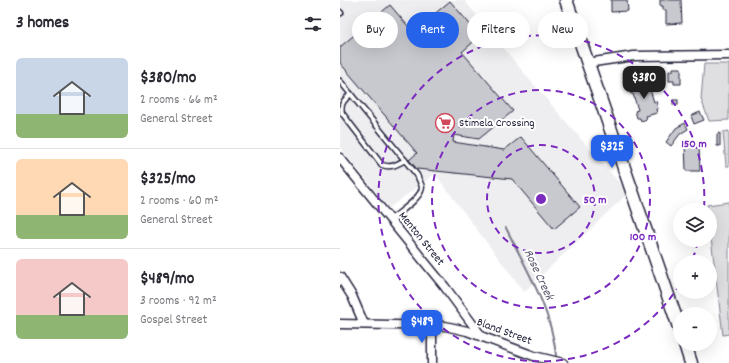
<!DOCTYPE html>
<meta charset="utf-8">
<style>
body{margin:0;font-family:Dekko,sans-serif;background:#f2f2f3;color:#2b2b33;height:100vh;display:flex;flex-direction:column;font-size:15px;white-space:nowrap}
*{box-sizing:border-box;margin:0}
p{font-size:13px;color:#7c7c81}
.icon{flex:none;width:22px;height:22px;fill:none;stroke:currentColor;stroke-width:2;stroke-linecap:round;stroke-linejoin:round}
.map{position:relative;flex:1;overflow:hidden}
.panel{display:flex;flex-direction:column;background:#fff;width:340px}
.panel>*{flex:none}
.guide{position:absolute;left:12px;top:12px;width:317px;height:36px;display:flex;gap:8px}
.tools{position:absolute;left:333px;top:203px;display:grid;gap:8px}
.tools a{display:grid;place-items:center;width:44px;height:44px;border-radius:50%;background:#fff;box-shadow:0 4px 16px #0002;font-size:20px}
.price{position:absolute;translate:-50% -34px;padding:0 9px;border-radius:8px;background:#2563eb;color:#fff;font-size:13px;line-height:26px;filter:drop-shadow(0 1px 2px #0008)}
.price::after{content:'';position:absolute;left:50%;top:24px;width:12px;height:9px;margin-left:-6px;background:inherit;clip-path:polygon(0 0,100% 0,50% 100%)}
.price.on{background:#222;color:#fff}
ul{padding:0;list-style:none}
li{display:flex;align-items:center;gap:12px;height:100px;padding:0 16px}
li+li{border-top:1px solid #e1e1e2}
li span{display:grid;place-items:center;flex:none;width:112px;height:80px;border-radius:6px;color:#555}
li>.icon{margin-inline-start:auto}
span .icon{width:48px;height:48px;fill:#fffc;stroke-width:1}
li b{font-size:17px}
h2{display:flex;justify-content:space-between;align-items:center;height:48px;padding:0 16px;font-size:17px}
.tag{padding:0 14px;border-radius:18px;background:#fff;box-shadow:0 4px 16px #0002;font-size:14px;line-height:36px}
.tag.on{background:#2563eb;color:#fff}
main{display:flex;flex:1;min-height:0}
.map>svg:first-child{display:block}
</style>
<main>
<section class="panel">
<h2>3 homes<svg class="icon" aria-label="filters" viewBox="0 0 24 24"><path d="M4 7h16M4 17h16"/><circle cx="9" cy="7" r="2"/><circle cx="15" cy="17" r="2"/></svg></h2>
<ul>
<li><span style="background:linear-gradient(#c9d6e8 70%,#8fb573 0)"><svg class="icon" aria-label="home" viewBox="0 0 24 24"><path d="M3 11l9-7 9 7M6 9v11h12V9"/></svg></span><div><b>$380/mo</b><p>2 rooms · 66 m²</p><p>General Street</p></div></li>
<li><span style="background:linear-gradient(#ffd9b3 70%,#8fb573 0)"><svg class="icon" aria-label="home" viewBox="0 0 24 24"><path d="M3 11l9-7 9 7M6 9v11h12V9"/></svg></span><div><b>$325/mo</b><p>2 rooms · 60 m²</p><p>General Street</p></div></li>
<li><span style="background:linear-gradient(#f6c9c9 70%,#8fb573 0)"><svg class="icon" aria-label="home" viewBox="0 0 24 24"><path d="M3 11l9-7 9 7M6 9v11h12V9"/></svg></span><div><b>$489/mo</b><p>3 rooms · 92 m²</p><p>Gospel Street</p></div></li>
</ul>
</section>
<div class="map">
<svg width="389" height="363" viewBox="0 0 389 363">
<rect width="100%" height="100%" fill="#fff"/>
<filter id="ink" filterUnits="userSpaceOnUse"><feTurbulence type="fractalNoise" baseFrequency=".025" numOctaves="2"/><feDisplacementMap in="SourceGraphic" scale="8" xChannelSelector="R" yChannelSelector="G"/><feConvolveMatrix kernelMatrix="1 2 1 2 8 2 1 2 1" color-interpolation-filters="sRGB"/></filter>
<g filter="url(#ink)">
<path fill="#eeeef1" d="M0,0H124L189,79L288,193L184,292L95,174L49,208L0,147Z"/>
<g fill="#dfdfe2" stroke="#80808e">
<path d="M364,64H389V120L369,121L361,99Z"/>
<path d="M389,131V166H386L383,132Z"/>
<path d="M389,202V334L383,335L370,230V210H368L367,205Z"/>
</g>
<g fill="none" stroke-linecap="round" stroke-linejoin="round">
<path stroke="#7a7a88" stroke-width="2" d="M166,228C186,268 211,309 216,355"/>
</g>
<g fill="#c8c8cf" stroke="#22223b">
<path d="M271,0H287L288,11L271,12Z"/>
<path d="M320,0H341L342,23L326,24V10H323V6H320Z"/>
<path d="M110,1L140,36L122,52L173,111L139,139L114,135L113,142L164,150L181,137L240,207L214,229L172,179L77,169L69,160L77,153L0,63V47L50,5L73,32Z"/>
<path d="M333,68H341V84H334V81H329V71H333Z"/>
<path d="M307,69L308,75L292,78L291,72Z"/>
<path d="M307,80L314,102L316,101L318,109H316L317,113L306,116L307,119L301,121L300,118H297L295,111L298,110L293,94H291L289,86Z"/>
<rect x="333" y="100" width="5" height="5"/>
<path d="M360,112L364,120L354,124L351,116Z"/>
<path d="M345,123L348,129L340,134L331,146L326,142L336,128Z"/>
<path d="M380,133V146H377V134Z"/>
<path d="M345,144H359L360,171H346Z"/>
</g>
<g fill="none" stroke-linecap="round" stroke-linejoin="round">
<g stroke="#22223b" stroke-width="7">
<g id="service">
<path d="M0,12L1,13"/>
<path d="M0,81L77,175C78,178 81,183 82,187C82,198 58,213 50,220"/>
<path d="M11,94C4,100 0,104 2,113L42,165C51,168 56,165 65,160"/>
</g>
</g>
<g stroke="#22223b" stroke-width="11">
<g id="minor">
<path d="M247,63L294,56L389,55"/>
<path d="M0,158L105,287L142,337"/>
<path d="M0,277L12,296L24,324"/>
<path d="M0,324L105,326L127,331L194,356L223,363"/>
<path d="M92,325V363"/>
</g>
</g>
<g stroke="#22223b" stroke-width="15">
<g id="secondary">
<path d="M226,0L340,330"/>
<path d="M345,344L351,363"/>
</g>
</g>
<use href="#service" stroke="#fff" stroke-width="4"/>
<use href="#minor" stroke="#fff" stroke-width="8"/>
<use href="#secondary" stroke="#fff" stroke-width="12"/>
</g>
</g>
<g fill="none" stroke="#7b2cbf" stroke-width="2" stroke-dasharray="7 5">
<circle cx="201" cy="199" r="54"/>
<circle cx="201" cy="199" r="109"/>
<path d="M358 241A163 163 0 0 1 352 261M340 284A163 163 0 1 1 364 209"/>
</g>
<defs>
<g id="supermarket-ring" transform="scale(1)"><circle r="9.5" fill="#fff" stroke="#d1495b" stroke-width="1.5"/><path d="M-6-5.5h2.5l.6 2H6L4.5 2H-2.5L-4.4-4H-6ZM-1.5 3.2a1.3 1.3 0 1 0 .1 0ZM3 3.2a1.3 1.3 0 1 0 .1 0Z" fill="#d1495b"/></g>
</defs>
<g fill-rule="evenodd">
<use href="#supermarket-ring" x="105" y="123"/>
</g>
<g text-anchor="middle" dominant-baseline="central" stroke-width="4" stroke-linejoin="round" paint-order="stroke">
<g font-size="12" fill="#22223b" stroke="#fff" text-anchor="start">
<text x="119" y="123">Stimela Crossing</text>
</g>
<g font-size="12" fill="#22223b" stroke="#fff">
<text transform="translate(81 239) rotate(51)">Menton Street</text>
<text transform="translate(164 332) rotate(20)">Bland Street</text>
</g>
<g font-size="13" font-style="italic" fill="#5c5c6f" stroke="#fff">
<text transform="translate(198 275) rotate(65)">Rose Creek</text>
</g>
</g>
<circle cx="201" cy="199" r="6" fill="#7b2cbf" stroke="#fff" stroke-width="2"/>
<g font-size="12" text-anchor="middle" font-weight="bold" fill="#7b2cbf" stroke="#fff" stroke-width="4" stroke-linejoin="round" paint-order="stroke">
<text x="354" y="147">150 m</text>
<text x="255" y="203">50 m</text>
<text x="303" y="240">100 m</text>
</g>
</svg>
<div class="tools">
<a><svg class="icon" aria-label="layers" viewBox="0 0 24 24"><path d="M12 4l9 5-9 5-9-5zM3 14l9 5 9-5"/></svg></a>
<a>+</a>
<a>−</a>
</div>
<b class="price on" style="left:304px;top:100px">$380</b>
<b class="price" style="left:272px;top:169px">$325</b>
<b class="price" style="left:82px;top:344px">$489</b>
<div class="guide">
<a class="tag">Buy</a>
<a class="tag on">Rent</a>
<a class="tag">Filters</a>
<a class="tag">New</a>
</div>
</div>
</main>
